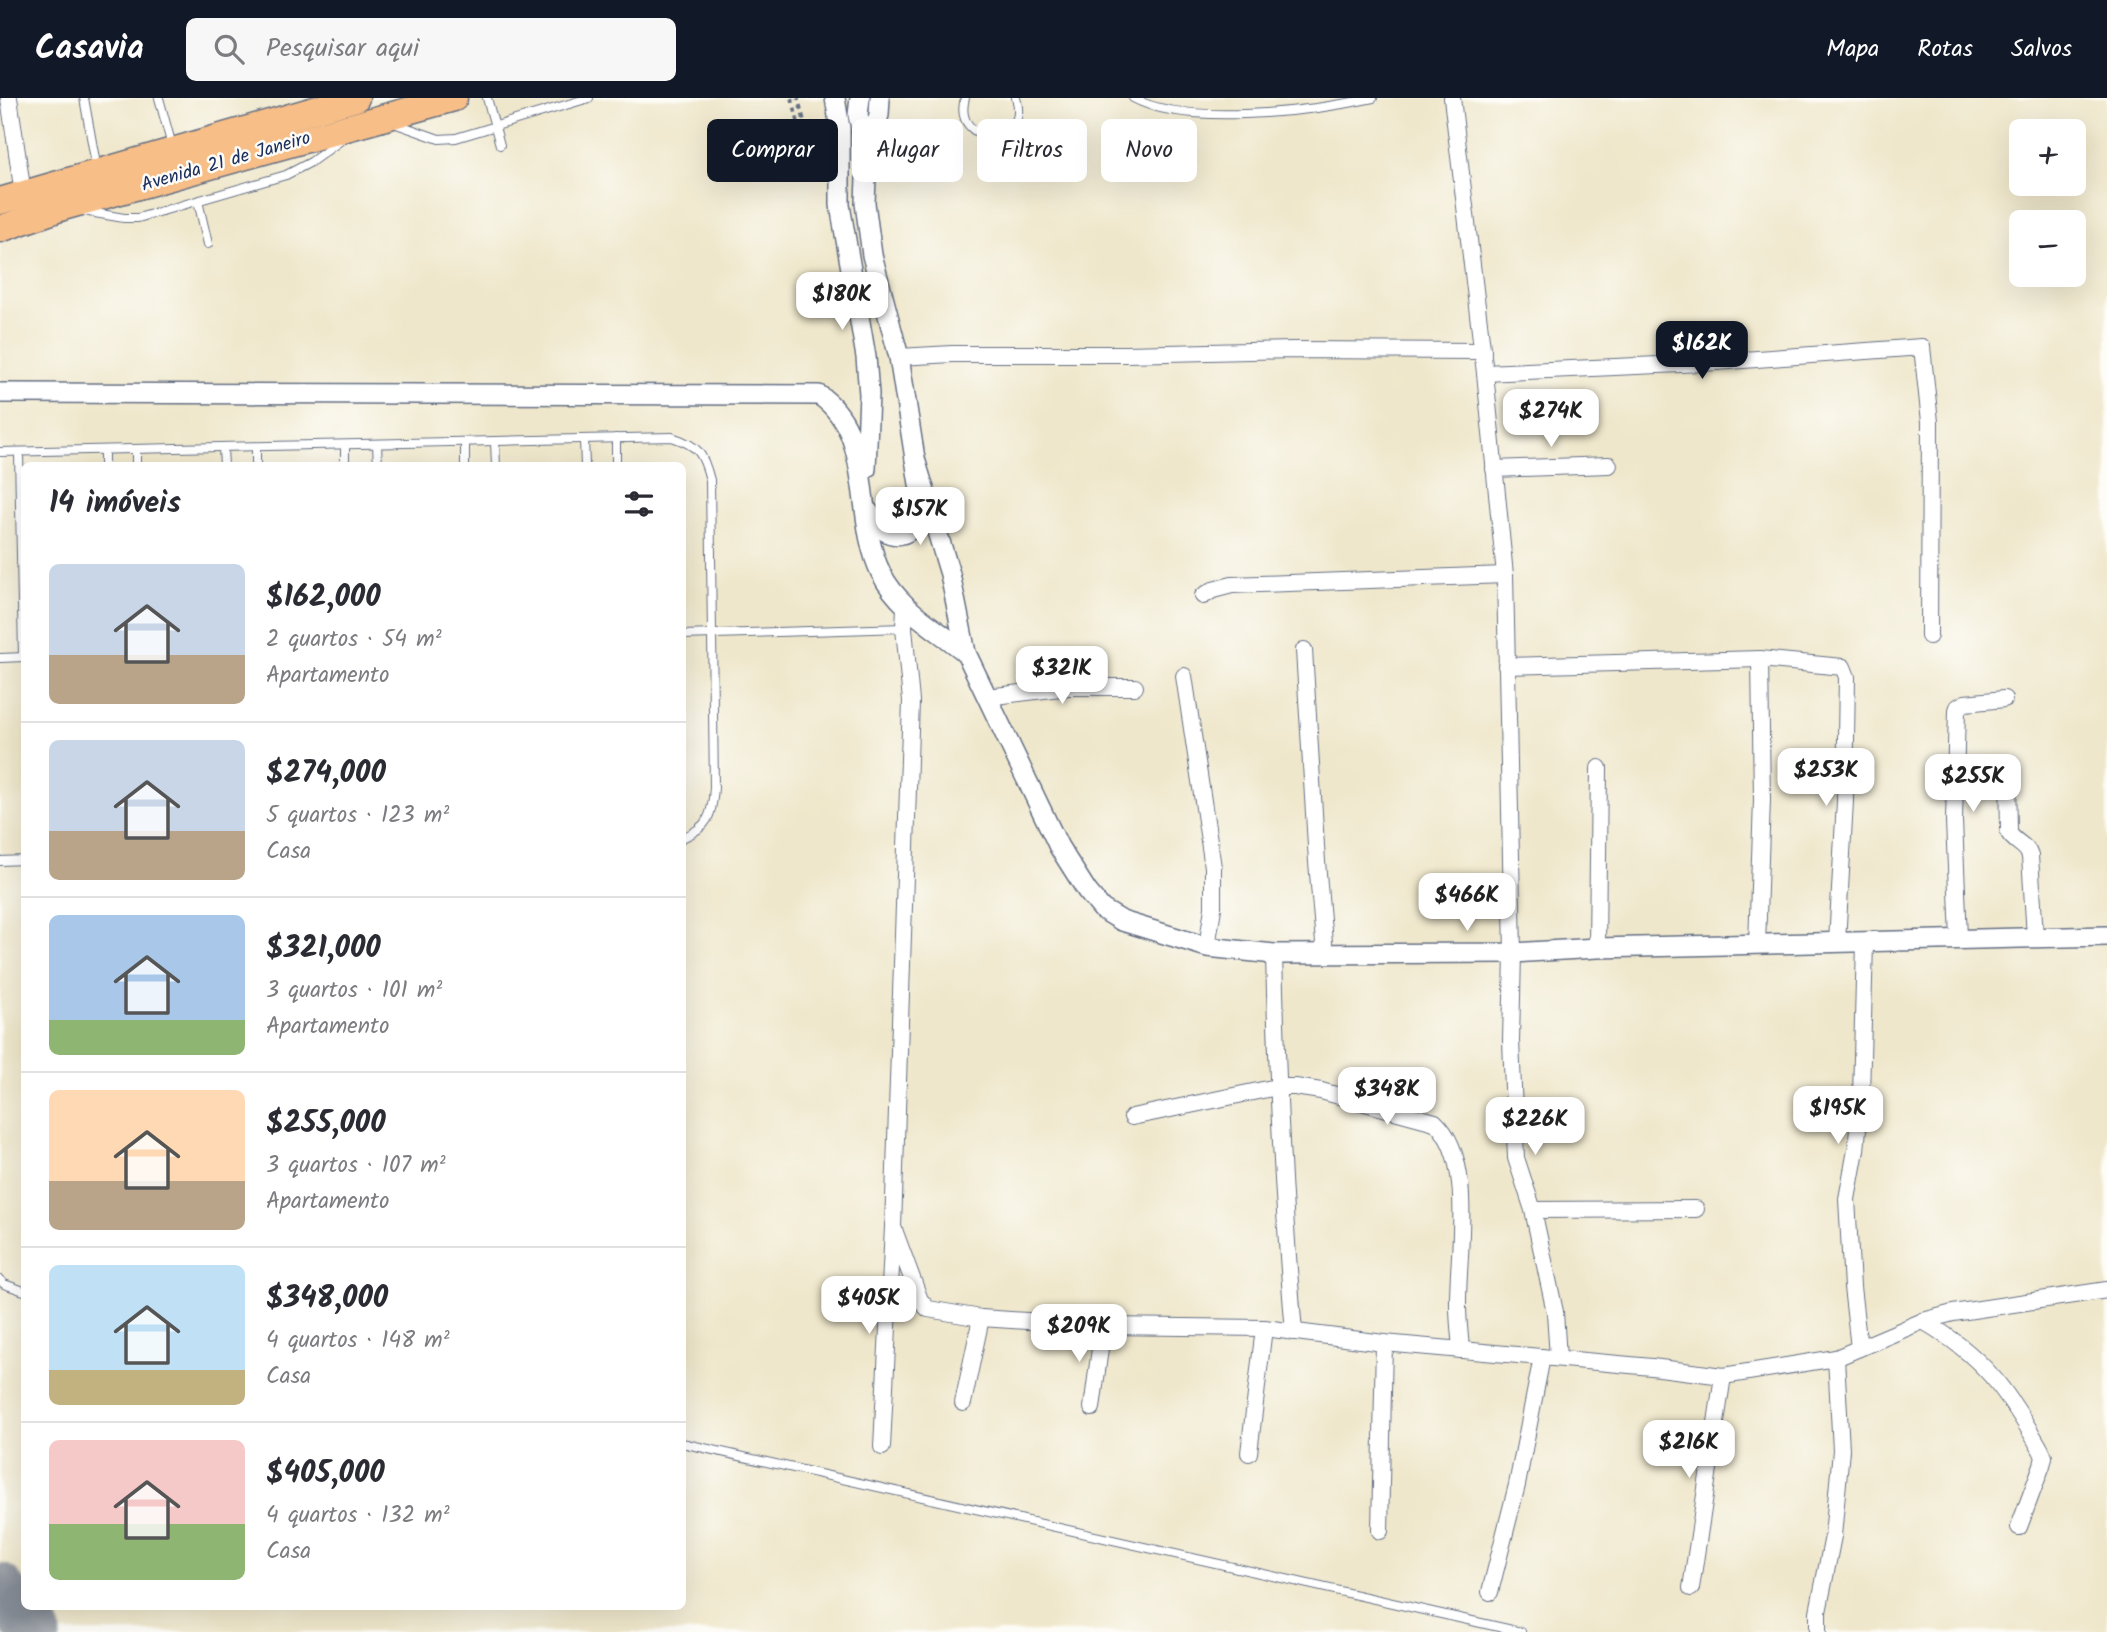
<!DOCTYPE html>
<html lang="pt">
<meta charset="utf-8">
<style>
body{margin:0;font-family:Kalam,sans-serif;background:#f7f7f7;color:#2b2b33;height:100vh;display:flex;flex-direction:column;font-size:26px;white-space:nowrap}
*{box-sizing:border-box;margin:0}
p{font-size:23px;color:#7c7c81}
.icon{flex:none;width:38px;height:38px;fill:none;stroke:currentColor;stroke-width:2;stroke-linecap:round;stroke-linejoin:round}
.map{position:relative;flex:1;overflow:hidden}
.drawer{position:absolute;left:21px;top:364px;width:665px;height:1148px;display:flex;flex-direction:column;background:#fff;border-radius:10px;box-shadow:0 7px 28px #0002}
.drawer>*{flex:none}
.top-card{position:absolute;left:707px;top:21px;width:665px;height:63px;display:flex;gap:14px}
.fabs{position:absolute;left:2009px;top:21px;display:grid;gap:14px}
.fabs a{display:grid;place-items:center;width:77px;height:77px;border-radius:10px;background:#fff;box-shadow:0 7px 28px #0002;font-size:35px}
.price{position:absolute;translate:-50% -60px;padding:0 16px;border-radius:14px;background:#fff;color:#222;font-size:23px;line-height:46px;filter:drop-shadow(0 2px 4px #0008)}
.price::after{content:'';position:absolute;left:50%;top:42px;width:21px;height:16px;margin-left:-10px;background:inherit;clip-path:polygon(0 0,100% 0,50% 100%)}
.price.current{background:#111827;color:#fff}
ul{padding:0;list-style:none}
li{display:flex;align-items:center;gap:21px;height:175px;padding:0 28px}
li+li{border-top:2px solid #e1e1e2}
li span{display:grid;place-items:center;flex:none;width:196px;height:140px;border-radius:10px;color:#555}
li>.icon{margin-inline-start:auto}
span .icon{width:84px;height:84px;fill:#fffc;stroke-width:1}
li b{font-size:30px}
h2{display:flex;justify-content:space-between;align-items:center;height:84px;padding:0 28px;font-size:30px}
.tag{padding:0 24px;border-radius:10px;background:#fff;box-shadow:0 7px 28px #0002;font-size:24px;line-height:63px}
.tag.current{background:#111827;color:#fff}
header{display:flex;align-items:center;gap:42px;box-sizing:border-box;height:98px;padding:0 35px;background:#111827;color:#fff}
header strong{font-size:33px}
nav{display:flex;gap:38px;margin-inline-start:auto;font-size:24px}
.search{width:490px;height:63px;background:#f7f7f7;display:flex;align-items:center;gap:18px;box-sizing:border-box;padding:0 24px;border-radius:10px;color:#7c7c81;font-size:26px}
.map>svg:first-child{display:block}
</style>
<header>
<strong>Casavia</strong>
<div class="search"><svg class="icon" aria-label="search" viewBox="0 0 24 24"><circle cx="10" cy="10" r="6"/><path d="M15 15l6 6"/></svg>Pesquisar aqui</div>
<nav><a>Mapa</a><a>Rotas</a><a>Salvos</a></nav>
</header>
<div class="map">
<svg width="2107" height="1534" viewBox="0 0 2107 1534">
<rect width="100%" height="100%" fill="#fdfcf7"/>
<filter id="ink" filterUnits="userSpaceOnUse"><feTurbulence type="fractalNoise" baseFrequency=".0143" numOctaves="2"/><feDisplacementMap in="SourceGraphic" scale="14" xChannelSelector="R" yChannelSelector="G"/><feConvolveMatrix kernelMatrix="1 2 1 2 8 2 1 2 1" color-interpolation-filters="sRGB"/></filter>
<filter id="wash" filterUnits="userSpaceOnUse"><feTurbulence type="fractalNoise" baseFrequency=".00686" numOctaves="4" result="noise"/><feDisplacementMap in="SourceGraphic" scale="28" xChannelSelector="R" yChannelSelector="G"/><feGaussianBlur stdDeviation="1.57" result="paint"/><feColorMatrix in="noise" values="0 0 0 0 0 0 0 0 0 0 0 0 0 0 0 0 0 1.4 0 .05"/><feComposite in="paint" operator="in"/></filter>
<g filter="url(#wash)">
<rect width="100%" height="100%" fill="#efe7cb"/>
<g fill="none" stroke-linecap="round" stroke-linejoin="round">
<path stroke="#858b94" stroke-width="49" d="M0,1490L16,1515L37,1534"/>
</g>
</g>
<g filter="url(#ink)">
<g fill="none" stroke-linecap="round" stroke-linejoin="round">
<g stroke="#656f84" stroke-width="10">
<g id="service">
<path d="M84,0L97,72"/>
<path d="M159,0L172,48"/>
<path d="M487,0L500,47"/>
<path d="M965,0C951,50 1032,49 1016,0"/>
<path d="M1133,0C1185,29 1315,13 1373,0"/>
<path d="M391,24L439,41L456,40L589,0"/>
<path d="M198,103L208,146"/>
<path d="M83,113L124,120H138L286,77L311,64L340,43"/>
<path d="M616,340V368"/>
<path d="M584,341L585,368"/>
<path d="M495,343L496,368"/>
<path d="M465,344V368"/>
<path d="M377,346L378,368"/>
<path d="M345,347V368"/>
<path d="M256,349V368"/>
<path d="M223,350L224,368"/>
<path d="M136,352V368"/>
<path d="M104,353V368"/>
<path d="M0,354L672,339C699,348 703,355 710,382L714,690C712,717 709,729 682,740"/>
<path d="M19,355L23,559"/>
<path d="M682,537L904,530"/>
<path d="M0,560L24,559"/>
<path d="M0,763L24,762"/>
<path d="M0,1182L4,1186L24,1193"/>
<path d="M682,1345L1521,1534"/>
</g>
</g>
<g stroke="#656f84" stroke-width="18">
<g id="minor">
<path d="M9,0L23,96"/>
<path d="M1452,0L1485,275L1505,477L1513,855L1511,943L1516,1060L1533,1112L1555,1214L1558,1260"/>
<path d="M899,259L952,256H1126L1293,252L1483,253"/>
<path d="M1485,275L1702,265L1922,249L1930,324L1929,538"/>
<path d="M1494,371L1609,367"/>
<path d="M1203,498L1213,492L1232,487L1505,477"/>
<path d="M1304,552L1317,764L1325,856"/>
<path d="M1506,568L1760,561L1843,569L1847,579L1845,703L1837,844"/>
<path d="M1184,578L1213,769V810L1207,849"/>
<path d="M988,599L1068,589H1135"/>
<path d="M2008,672L2009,735C2015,745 2027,747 2030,758L2035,839"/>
<path d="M1959,840L1954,723L1957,612L1958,609L1965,605L2004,601"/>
<path d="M1757,847L1762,702L1760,561"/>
<path d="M1597,850L1599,670"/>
<path d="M1274,856C1277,982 1283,1108 1294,1234"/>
<path d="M1132,1019L1277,989H1295L1321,993L1435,1024C1476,1062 1457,1156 1458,1208C1458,1223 1460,1237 1461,1252"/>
<path d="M1533,1112L1696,1111"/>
<path d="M893,1129L920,1202L928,1211L981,1220L1103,1228L1264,1230L1384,1245L1652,1269L1723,1278L1836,1260L1923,1223L1953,1215L2107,1192"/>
<path d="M1923,1223C1982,1257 2008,1293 2041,1352L2044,1359L2042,1367L2019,1429"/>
<path d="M1859,1250L1852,1189L1847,1101L1856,1052L1861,999L1865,844"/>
<path d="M963,1305L981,1220"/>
<path d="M1092,1310L1103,1228"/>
<path d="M882,1349L893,1129L911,603L904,530L905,510"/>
<path d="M1249,1355L1264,1230"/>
<path d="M1380,1433L1384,1245"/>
<path d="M1691,1490L1723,1278"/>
<path d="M1490,1494L1517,1387L1542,1259"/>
<path d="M1818,1534V1514L1833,1438L1841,1352L1836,1260"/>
</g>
</g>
<g stroke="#656f84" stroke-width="22">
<g id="tertiary">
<path d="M835,0L840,30V107L866,259L869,296L866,371"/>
<path d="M860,0L858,17L867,56L865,105L872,157L899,259L922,405C918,443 885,448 869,414"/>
<path d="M867,55L879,17L880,0"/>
<path d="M0,295L819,297C876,336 853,419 881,475C899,511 936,530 966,555"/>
<path d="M915,361L950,476L966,555L1059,749L1087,793L1102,811L1122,823L1207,849L1274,856L1513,855L1597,850L2107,838"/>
</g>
</g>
<g stroke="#656f84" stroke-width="29">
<g id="primary">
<path d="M0,103L356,0"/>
<path d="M0,131L63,109L454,0"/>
</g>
</g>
<path stroke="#656f84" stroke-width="3.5" stroke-dasharray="5 5" stroke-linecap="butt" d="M792,0L799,28L805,26L798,0"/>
<use href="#service" stroke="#fff" stroke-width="8"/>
<use href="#minor" stroke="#fff" stroke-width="16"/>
<use href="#tertiary" stroke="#fff" stroke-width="19"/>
<use href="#primary" stroke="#f7be87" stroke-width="26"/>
</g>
</g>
<g text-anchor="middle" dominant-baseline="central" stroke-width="5" stroke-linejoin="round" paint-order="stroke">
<g font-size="19" fill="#1b2f5e" stroke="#fdfcf7">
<text transform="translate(226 64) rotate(-16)">Avenida 21 de Janeiro</text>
</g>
</g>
</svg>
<div class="fabs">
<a>+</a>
<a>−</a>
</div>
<b class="price" style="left:842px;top:234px">$180K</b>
<b class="price current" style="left:1702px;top:283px">$162K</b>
<b class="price" style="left:1551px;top:351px">$274K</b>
<b class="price" style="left:920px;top:449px">$157K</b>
<b class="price" style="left:1062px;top:608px">$321K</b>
<b class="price" style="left:1826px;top:710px">$253K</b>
<b class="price" style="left:1973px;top:716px">$255K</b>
<b class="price" style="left:1467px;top:835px">$466K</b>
<b class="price" style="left:1387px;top:1029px">$348K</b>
<b class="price" style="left:1838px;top:1048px">$195K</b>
<b class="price" style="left:1535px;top:1059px">$226K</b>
<b class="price" style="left:869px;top:1238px">$405K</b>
<b class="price" style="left:1079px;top:1266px">$209K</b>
<b class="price" style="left:1689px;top:1382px">$216K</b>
<div class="top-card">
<a class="tag current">Comprar</a>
<a class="tag">Alugar</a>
<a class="tag">Filtros</a>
<a class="tag">Novo</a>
</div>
<section class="drawer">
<h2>14 imóveis<svg class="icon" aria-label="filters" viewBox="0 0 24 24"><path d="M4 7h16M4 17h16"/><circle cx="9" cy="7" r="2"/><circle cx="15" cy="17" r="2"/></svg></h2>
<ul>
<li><span style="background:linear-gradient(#c9d6e8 65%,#b9a48a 0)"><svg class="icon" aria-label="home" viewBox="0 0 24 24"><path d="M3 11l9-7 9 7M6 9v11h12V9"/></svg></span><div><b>$162,000</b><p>2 quartos · 54 m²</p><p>Apartamento</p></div></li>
<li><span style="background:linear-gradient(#c9d6e8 65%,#b9a48a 0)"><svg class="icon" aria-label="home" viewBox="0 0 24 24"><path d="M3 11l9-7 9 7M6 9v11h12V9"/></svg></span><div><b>$274,000</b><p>5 quartos · 123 m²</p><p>Casa</p></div></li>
<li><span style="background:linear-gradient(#a9c7e8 75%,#8fb573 0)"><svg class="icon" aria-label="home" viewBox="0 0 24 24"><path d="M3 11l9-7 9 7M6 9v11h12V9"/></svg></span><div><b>$321,000</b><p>3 quartos · 101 m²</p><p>Apartamento</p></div></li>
<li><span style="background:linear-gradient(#ffd9b3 65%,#b9a48a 0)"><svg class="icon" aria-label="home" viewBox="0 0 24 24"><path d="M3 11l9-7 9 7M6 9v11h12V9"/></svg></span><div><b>$255,000</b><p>3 quartos · 107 m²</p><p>Apartamento</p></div></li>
<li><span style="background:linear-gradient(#bfe0f5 75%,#c2b280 0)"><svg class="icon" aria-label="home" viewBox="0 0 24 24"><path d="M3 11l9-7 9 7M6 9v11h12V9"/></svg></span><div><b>$348,000</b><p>4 quartos · 148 m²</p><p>Casa</p></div></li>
<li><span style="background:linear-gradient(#f6c9c9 60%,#8fb573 0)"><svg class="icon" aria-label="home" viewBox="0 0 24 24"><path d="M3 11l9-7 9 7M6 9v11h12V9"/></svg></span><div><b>$405,000</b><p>4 quartos · 132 m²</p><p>Casa</p></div></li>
</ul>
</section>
</div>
